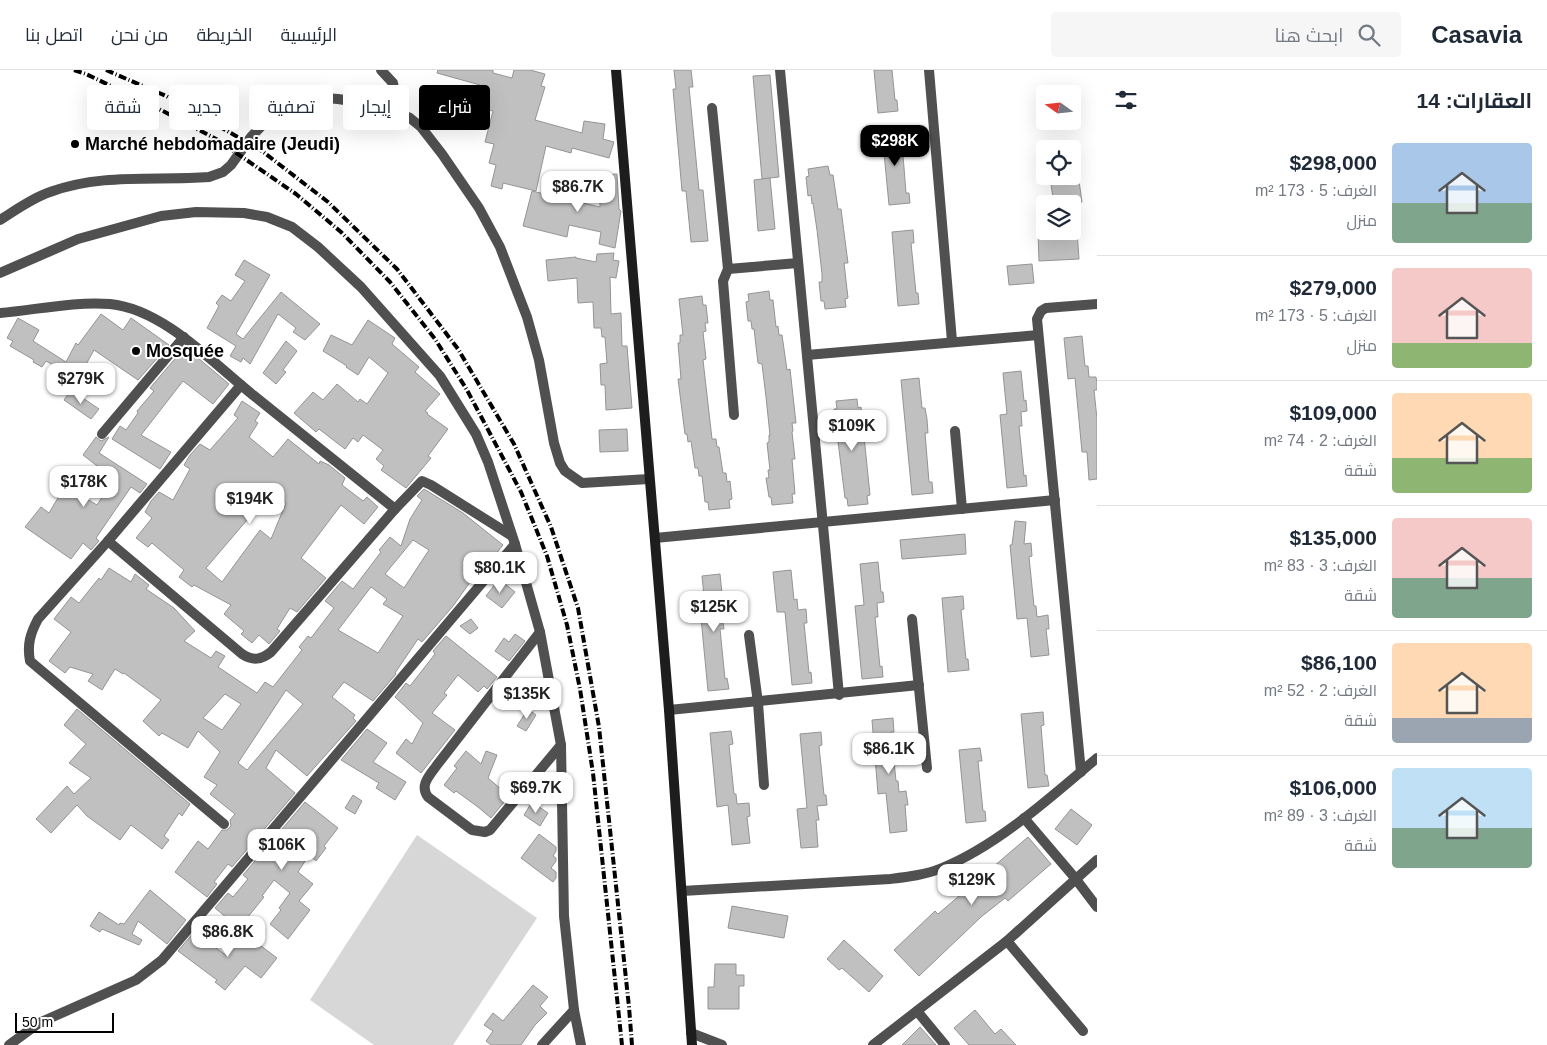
<!DOCTYPE html>
<html lang="ar">
<meta charset="utf-8">
<style>
body{margin:0;font-family:Helvetica,Cairo,sans-serif;background:#f6f6f7;color:#1f2937;direction:rtl;height:100vh;display:flex;flex-direction:column;font-size:19px;white-space:nowrap}
*{box-sizing:border-box;margin:0}
p{font-size:16px;color:#747a83}
.icon{flex:none;width:28px;height:28px;fill:none;stroke:currentColor;stroke-width:2;stroke-linecap:round;stroke-linejoin:round}
.map{position:relative;flex:1;overflow:hidden;direction:ltr}
.side{display:flex;flex-direction:column;background:#fff;width:450px}
.side>*{flex:none}
.top-card{position:absolute;left:15px;top:15px;width:475px;height:45px;direction:rtl;display:flex;gap:10px}
.needle{width:32px;rotate:285deg}
.buttons{position:absolute;left:1036px;top:15px;display:grid;gap:10px}
.buttons a{display:grid;place-items:center;width:45px;height:45px;border-radius:5px;background:#fff;box-shadow:0 5px 20px #0002;font-size:25px}
.scale{position:absolute;left:15px;bottom:12px;width:99px;box-sizing:border-box;padding-left:5px;border:2px solid #000;border-top:0;font-size:14px;line-height:18px;white-space:nowrap;color:#000;-webkit-text-stroke:4px #fff;paint-order:stroke}
.price{position:absolute;translate:-50% -42px;padding:0 11px;border-radius:10px;background:#fff;color:#222;font-size:16px;line-height:32px;filter:drop-shadow(0 1px 2px #0008)}
.price::after{content:'';position:absolute;left:50%;top:30px;width:15px;height:11px;margin-left:-8px;background:inherit;clip-path:polygon(0 0,100% 0,50% 100%)}
.price.on{background:#000;color:#fff}
ul{padding:0;list-style:none}
li{display:flex;align-items:center;gap:15px;height:125px;padding:0 15px}
li+li{border-top:1px solid #e0e1e3}
li span{display:grid;place-items:center;flex:none;width:140px;height:100px;border-radius:5px;color:#555}
li>.icon{margin-inline-start:auto}
span .icon{width:60px;height:60px;fill:#fffc;stroke-width:1}
li b{font-size:21px}
h2{display:flex;justify-content:space-between;align-items:center;height:60px;padding:0 15px;font-size:21px}
.tag{padding:0 18px;border-radius:5px;background:#fff;box-shadow:0 5px 20px #0002;font-size:18px;line-height:45px}
.tag.on{background:#000;color:#fff}
header{display:flex;align-items:center;gap:30px;box-sizing:border-box;height:70px;padding:0 25px;background:#fff;border-bottom:1px solid #e0e1e3}
header strong{font-size:24px}
nav{display:flex;gap:28px;margin-inline-start:auto;font-size:18px}
.search{width:350px;height:45px;background:#f6f6f7;display:flex;align-items:center;gap:12px;box-sizing:border-box;padding:0 18px;border-radius:5px;color:#747a83;font-size:19px}
main{display:flex;flex:1;min-height:0}
.map>svg:first-child{display:block}
</style>
<header>
<strong>Casavia</strong>
<div class="search"><svg class="icon" aria-label="search" viewBox="0 0 24 24"><circle cx="10" cy="10" r="6"/><path d="M15 15l6 6"/></svg>ابحث هنا</div>
<nav><a>الرئيسية</a><a>الخريطة</a><a>من نحن</a><a>اتصل بنا</a></nav>
</header>
<main>
<section class="side">
<h2>العقارات: 14<svg class="icon" aria-label="filters" viewBox="0 0 24 24"><path d="M4 7h16M4 17h16"/><circle cx="9" cy="7" r="2"/><circle cx="15" cy="17" r="2"/></svg></h2>
<ul>
<li><span style="background:linear-gradient(#a9c7e8 60%,#7fa58c 0)"><svg class="icon" aria-label="home" viewBox="0 0 24 24"><path d="M3 11l9-7 9 7M6 9v11h12V9"/></svg></span><div><b>$298,000</b><p>الغرف: 5 · 173 m²</p><p>منزل</p></div></li>
<li><span style="background:linear-gradient(#f6c9c9 75%,#8fb573 0)"><svg class="icon" aria-label="home" viewBox="0 0 24 24"><path d="M3 11l9-7 9 7M6 9v11h12V9"/></svg></span><div><b>$279,000</b><p>الغرف: 5 · 173 m²</p><p>منزل</p></div></li>
<li><span style="background:linear-gradient(#ffd9b3 65%,#8fb573 0)"><svg class="icon" aria-label="home" viewBox="0 0 24 24"><path d="M3 11l9-7 9 7M6 9v11h12V9"/></svg></span><div><b>$109,000</b><p>الغرف: 2 · 74 m²</p><p>شقة</p></div></li>
<li><span style="background:linear-gradient(#f6c9c9 60%,#7fa58c 0)"><svg class="icon" aria-label="home" viewBox="0 0 24 24"><path d="M3 11l9-7 9 7M6 9v11h12V9"/></svg></span><div><b>$135,000</b><p>الغرف: 3 · 83 m²</p><p>شقة</p></div></li>
<li><span style="background:linear-gradient(#ffd9b3 75%,#9aa5b1 0)"><svg class="icon" aria-label="home" viewBox="0 0 24 24"><path d="M3 11l9-7 9 7M6 9v11h12V9"/></svg></span><div><b>$86,100</b><p>الغرف: 2 · 52 m²</p><p>شقة</p></div></li>
<li><span style="background:linear-gradient(#bfe0f5 60%,#7fa58c 0)"><svg class="icon" aria-label="home" viewBox="0 0 24 24"><path d="M3 11l9-7 9 7M6 9v11h12V9"/></svg></span><div><b>$106,000</b><p>الغرف: 3 · 89 m²</p><p>شقة</p></div></li>
</ul>
</section>
<div class="map">
<svg width="1097" height="975" viewBox="0 0 1097 975">
<rect width="100%" height="100%" fill="#fff"/>
<path fill="#d7d7d7" d="M417,765L537,848L453,975H374L310,930Z"/>
<g fill="#c0c0c0" stroke="#949494" fill-rule="evenodd">
<path d="M438,0H493V3L512,8L514,0H530L545,4L541,16L545,17L535,50L582,63L584,51L605,54L603,69L614,72L609,88L572,78L571,83L546,76L536,121L503,113L502,119L491,116L496,95L489,93L494,74L485,72L493,41L474,36L480,15L437,3Z"/>
<path d="M674,0H691L693,17H689L699,120H703L708,171L691,172L686,121H682L673,19H676Z"/>
<path d="M874,0H892L895,30H897L898,41L878,43Z"/>
<path d="M770,5L779,107L762,109L753,6Z"/>
<path d="M904,60L905,73H902L906,123H909L910,133L889,135L882,62Z"/>
<path d="M828,96L830,105H833L838,139H841L848,193H844L848,228L845,229L846,237L825,239L824,231H821L819,212H822V204L817,160L813,133L812,134L811,125L808,126L806,107L809,106L808,99Z"/>
<path d="M617,104L619,139L621,141L615,178L599,174L601,162L569,155L567,167L523,156L532,121L600,137L599,105Z"/>
<path d="M1078,104L1082,132L1054,134L1050,108Z"/>
<path d="M770,108L775,159L758,161L754,110Z"/>
<path d="M913,160L914,173H911L916,223H918L919,234L898,236L892,162Z"/>
<path d="M1038,161H1077L1079,189L1039,191Z"/>
<path d="M614,183L613,190L619,191L616,208L610,207L611,244L621,243L622,276H627L632,338L606,340L605,315H601L600,294L607,293L605,267H602L601,258H594L593,232L578,233L577,208L548,211L546,190L576,187V188L596,192L597,184Z"/>
<path d="M244,190L270,205L236,264L243,269L281,222L320,254L305,270L293,262L296,258L278,244L250,294L243,288L241,292L230,286L236,276L207,258L219,236L216,233L222,225L231,231L245,211L235,205Z"/>
<path d="M1032,194L1034,213L1009,215L1007,196Z"/>
<path d="M769,221L770,230H773L776,257L778,256L779,265H782L787,300L790,299L796,353H792L793,361L792,362L795,389H792L795,424H792L793,433L772,435L771,427H769L766,408H769L768,400H770L767,373L769,372V365H770L766,327L762,294L758,293L754,259H752L751,251H748L746,232L749,231L748,224Z"/>
<path d="M702,226L703,235H706L708,253H705L706,261L703,262L706,289L703,290L712,369H716L717,377H719L723,403H726L727,412L730,411L732,429L729,430L730,438L709,440L708,432H705L702,406H699L698,398H695L691,371L688,372L687,364H685L678,309H681L678,273H680V265H683L679,229Z"/>
<path d="M101,244L123,260L131,248L169,275L138,310L94,280L78,309L46,291L42,297L33,292L34,290L10,276L13,271L7,268L18,248L39,260L33,271L66,292L76,273L78,275Z"/>
<path d="M368,250L395,268L392,274L419,297L415,302L440,324L425,341L428,343L427,344L448,359L428,386L431,388L406,418L381,400L384,396L376,389L383,380L363,365L358,372L353,368L345,379L319,359L316,362L294,343L313,322L323,330L337,314L358,332L360,329L367,334L388,303L369,287L358,305L346,297L347,296L323,281L331,265L352,275Z"/>
<path d="M1082,266L1085,296H1088L1089,307H1096L1097,313V320H1094L1097,349V409L1089,410L1087,382H1082L1075,308L1068,309L1064,268Z"/>
<path d="M286,271L297,281L283,300L286,302L276,314L263,303Z"/>
<path d="M185,277L229,314L213,334L183,311L141,365L171,382L160,399L112,369L120,356L126,360L138,343L137,341L154,321L150,318Z"/>
<path d="M1021,301L1024,331L1026,330L1027,341L1021,342L1022,356H1019L1024,406L1026,405L1027,416L1007,418L1000,345L1007,344L1003,303Z"/>
<path d="M919,308L922,338H925L927,349L928,363H925L929,412H932L933,423L912,425L901,310Z"/>
<path d="M71,320L99,339L91,349L64,330Z"/>
<path d="M857,329L858,338L861,337L870,425L867,426L868,434L848,436L847,428H845L834,339H837L836,331Z"/>
<path d="M242,331L260,343L255,351L258,353L249,367L273,387L288,369L319,394L320,391L329,395L345,408L342,415L363,431L367,427L378,437L364,454L341,435L301,488L326,508L297,542L290,538L277,559L280,561L269,574L259,565L252,573L241,564L244,561L224,544L231,535L194,515L192,517L179,507L184,500L152,473L148,477L136,468L152,448L145,442L151,431L159,422L173,430L190,399L184,395L190,385L200,374L210,380L238,348L234,345ZM271,422L286,433L271,469L260,460L222,512L206,498Z"/>
<path d="M627,359L628,381L600,382L599,360Z"/>
<path d="M96,367L101,371L109,367L99,383L147,414L140,423L131,417L96,468L99,471L91,480L83,473L71,489L25,457L41,437L49,443L65,416L97,435L114,409L83,385Z"/>
<path d="M424,419L463,443L503,475L486,496L483,494L453,536L422,572L418,569L395,603L396,604L373,631L344,612L332,627L355,645L353,648L356,651L307,706L276,680L266,698L295,723L232,797L228,794L214,812L217,814L207,827L175,802L198,771L208,779L222,760H227L231,756L230,750L235,744L210,724L217,715L204,707L220,682L198,661L188,678L162,663L159,666L143,651L161,630L124,603L123,604L115,599L102,620L88,611L93,604L70,597L65,603L49,591L71,562L54,549L71,527L79,533L99,508L101,510L109,498L131,512L135,504L149,515L146,519L174,538L195,561L184,571L211,588L216,581L225,586L218,597L257,623L265,612L273,617L302,580L299,577L308,566L311,568L334,538L325,531L342,511L353,519L381,482L379,480L390,467L401,476L410,449L422,430L417,426ZM413,470L429,480L404,518L385,504ZM371,517L387,529L383,534L403,546L378,583L338,560ZM286,620L303,634L247,700L238,693ZM225,624L241,634L222,660L203,648Z"/>
<path d="M1015,451L1026,452L1024,474L1031,473L1032,486L1029,487L1034,536H1036L1037,547L1048,545L1049,559H1046L1049,585L1031,587L1027,548L1017,549L1010,475H1012Z"/>
<path d="M965,464L966,484L902,489L900,470Z"/>
<path d="M878,492L881,522H883L884,532L877,533L878,547H875L880,597L882,596L883,607L862,609L855,536L864,535L860,494Z"/>
<path d="M791,500L794,530L797,529L798,540L806,539L807,553H804L809,603L811,602L812,613L792,615L785,542H777L773,502Z"/>
<path d="M720,504L723,534H725L726,545H722L724,559H720L725,609L727,608L729,619L708,621L701,548L706,547L702,506Z"/>
<path d="M499,509L515,522L502,538L486,526Z"/>
<path d="M963,526L964,539L961,540L966,589H968L969,600L948,602L942,528Z"/>
<path d="M471,549L478,558L470,564L460,556Z"/>
<path d="M515,564L525,571L509,591L495,581L504,568L509,572Z"/>
<path d="M446,566L497,607L487,619L484,616L478,622L458,605L444,623L447,625L432,643L455,660L421,703L396,683L406,669L412,674L423,653L395,627L406,613L410,616L435,584L433,581Z"/>
<path d="M516,622L526,628L518,640L509,635Z"/>
<path d="M77,639L190,734L182,746L179,743L164,766L169,770L162,779L131,755L120,770L87,746L77,735L51,763L36,749L67,716L74,724L91,708L69,693L86,674L64,655Z"/>
<path d="M528,639L536,645L526,661L517,656Z"/>
<path d="M1043,642L1044,655L1041,656L1045,705H1047L1049,716L1028,718L1021,644Z"/>
<path d="M893,648L894,662H891L896,711H898L899,722L906,721L908,735H905L907,761L890,763L886,723L878,724L872,650Z"/>
<path d="M367,659L387,673L373,692L406,712L395,730L376,718L379,713L341,690Z"/>
<path d="M731,661L733,674L729,675L734,724H736L737,734L749,733L750,746L747,747L750,773L732,775L728,735L717,737L710,663Z"/>
<path d="M821,662L822,675L819,676L824,725H826L827,735L817,736L819,750H816L818,777L801,778L797,739L807,738L800,664Z"/>
<path d="M980,678L982,691H978L983,741H985L986,751L966,753L959,680Z"/>
<path d="M466,681L481,694L486,681L497,685L488,708L509,726L491,748L478,737L456,721L454,723L444,715L457,698L454,696Z"/>
<path d="M353,725L362,731L355,744L345,738Z"/>
<path d="M305,732L338,758L324,776L326,778L316,791L309,785L298,802L313,814L299,831L310,840L288,869L270,854L281,840L279,838L290,823L274,810L262,826L264,827L239,858L215,838L228,823L233,827L248,809L243,805Z"/>
<path d="M532,732L548,743L540,756L524,745Z"/>
<path d="M1071,739L1092,755L1077,775L1055,759Z"/>
<path d="M539,764L556,777V781L553,786L556,788V791L551,798L556,802V808L553,812L521,788Z"/>
<path d="M1028,767L1051,794L1008,831L1005,828L981,847L919,906L894,880L935,841L938,844Z"/>
<path d="M150,820L186,850L167,874L138,851L132,864L142,870L139,875L102,859L100,862L90,856L99,842L119,855L120,853L124,854Z"/>
<path d="M732,836L788,846L784,868L728,858Z"/>
<path d="M194,862L227,886L244,863L277,888L261,908L245,896L225,920L215,912L217,910L178,881Z"/>
<path d="M844,870L883,906L869,922L842,898L839,900L827,889Z"/>
<path d="M715,894H736V905H744V916H739V939H708V917H714Z"/>
<path d="M533,915L548,927L540,936L547,943L535,955L521,975H491L486,971L493,961L484,955L493,943L503,951Z"/>
<path d="M975,940L995,964L1001,959L1016,975H969L954,958Z"/>
<path d="M920,957L936,975H902Z"/>
</g>
<g fill="none" stroke-linecap="round" stroke-linejoin="round">
<g stroke="#505050" stroke-width="10">
<path d="M381,0L393,13L399,41"/>
<path d="M780,0L839,625"/>
<path d="M929,0L952,271"/>
<path d="M712,38L728,199L723,211L734,345"/>
<path d="M0,150C16,140 32,128 50,122C101,103 156,111 209,107L223,102L231,95L251,67L271,46L285,35L297,30L310,27L338,29L385,36L410,48L421,57L442,84L479,138L500,177L527,247L539,290L554,373L560,393L565,401L582,413L649,409"/>
<path d="M728,199L798,193"/>
<path d="M0,203L78,169L161,146L196,142L244,143L267,147L292,157L318,177L361,217L440,306L476,364L488,392L515,474L540,562L561,675L564,846L574,940L581,975"/>
<path d="M0,243C35,240 75,231 110,234C163,239 213,293 253,325C300,363 348,401 395,439"/>
<path d="M807,285L1038,265"/>
<path d="M955,361L962,439"/>
<path d="M102,364L184,267"/>
<path d="M655,468L1055,430"/>
<path d="M108,471L242,584C253,591 261,590 271,582L395,439L422,411L431,415L512,466"/>
<path d="M912,549L927,698"/>
<path d="M540,562L437,695C430,705 419,715 428,727L472,760L485,762L490,760L561,675"/>
<path d="M749,565L758,633L764,715"/>
<path d="M669,640L919,615"/>
<path d="M1081,702L1037,249L1041,241L1046,238L1097,234"/>
<path d="M1024,748L1075,808L1097,837"/>
<path d="M224,754L30,591C27,575 30,564 38,549L108,471L241,315"/>
<path d="M682,821L890,809C907,807 925,805 942,798C997,776 1052,726 1097,688"/>
<path d="M1007,871L1083,961"/>
<path d="M917,941L945,975"/>
<path d="M691,963L722,975"/>
<path d="M9,975L39,953L136,910L162,890L515,474"/>
<path d="M542,975L574,940"/>
<path d="M873,975L1007,871L1097,790"/>
</g>
<path stroke="#1d1d1d" stroke-width="10" d="M616,0L669,640L692,975"/>
<g stroke="#000" stroke-width="4" stroke-dasharray="8 2.5 1 2.5" stroke-linecap="butt">
<path d="M74,0L86,4L163,41L216,69L296,124L341,162L390,212L435,269L467,320L521,422L547,486L567,555L580,619L593,703L622,975"/>
<path d="M106,0L166,26L236,66L262,81L328,132L397,199L458,279L514,374L551,457L578,538L599,657L629,937L632,975"/>
</g>
</g>
<g fill="#000" stroke="#fff" stroke-width="2">
<circle cx="75" cy="74" r="5"/>
<circle cx="136" cy="281" r="5"/>
</g>
<g text-anchor="middle" dominant-baseline="central" stroke-width="4" stroke-linejoin="round" paint-order="stroke">
<g font-size="18" font-weight="bold" fill="#000" stroke="#fff" text-anchor="start">
<text x="85" y="74">Marché hebdomadaire (Jeudi)</text>
<text x="146" y="281">Mosquée</text>
</g>
</g>
</svg>
<div class="buttons">
<a><svg class="needle" viewBox="-14 -14 28 28"><path d="M0-13l5 13h-10z" fill="#e53935"/><path d="M0 13l5-13h-10z" fill="#747a83"/></svg></a>
<a><svg class="icon" aria-label="locate" viewBox="0 0 24 24"><circle cx="12" cy="12" r="6"/><path d="M12 2v4M12 18v4M2 12h4M18 12h4"/></svg></a>
<a><svg class="icon" aria-label="layers" viewBox="0 0 24 24"><path d="M12 4l9 5-9 5-9-5zM3 14l9 5 9-5"/></svg></a>
</div>
<div class="scale">50 m</div>
<b class="price on" style="left:895px;top:97px">$298K</b>
<b class="price" style="left:578px;top:143px">$86.7K</b>
<b class="price" style="left:81px;top:335px">$279K</b>
<b class="price" style="left:852px;top:382px">$109K</b>
<b class="price" style="left:84px;top:438px">$178K</b>
<b class="price" style="left:250px;top:455px">$194K</b>
<b class="price" style="left:500px;top:524px">$80.1K</b>
<b class="price" style="left:714px;top:563px">$125K</b>
<b class="price" style="left:527px;top:650px">$135K</b>
<b class="price" style="left:889px;top:705px">$86.1K</b>
<b class="price" style="left:536px;top:744px">$69.7K</b>
<b class="price" style="left:282px;top:801px">$106K</b>
<b class="price" style="left:972px;top:836px">$129K</b>
<b class="price" style="left:228px;top:888px">$86.8K</b>
<div class="top-card">
<a class="tag on">شراء</a>
<a class="tag">إيجار</a>
<a class="tag">تصفية</a>
<a class="tag">جديد</a>
<a class="tag">شقة</a>
</div>
</div>
</main>
